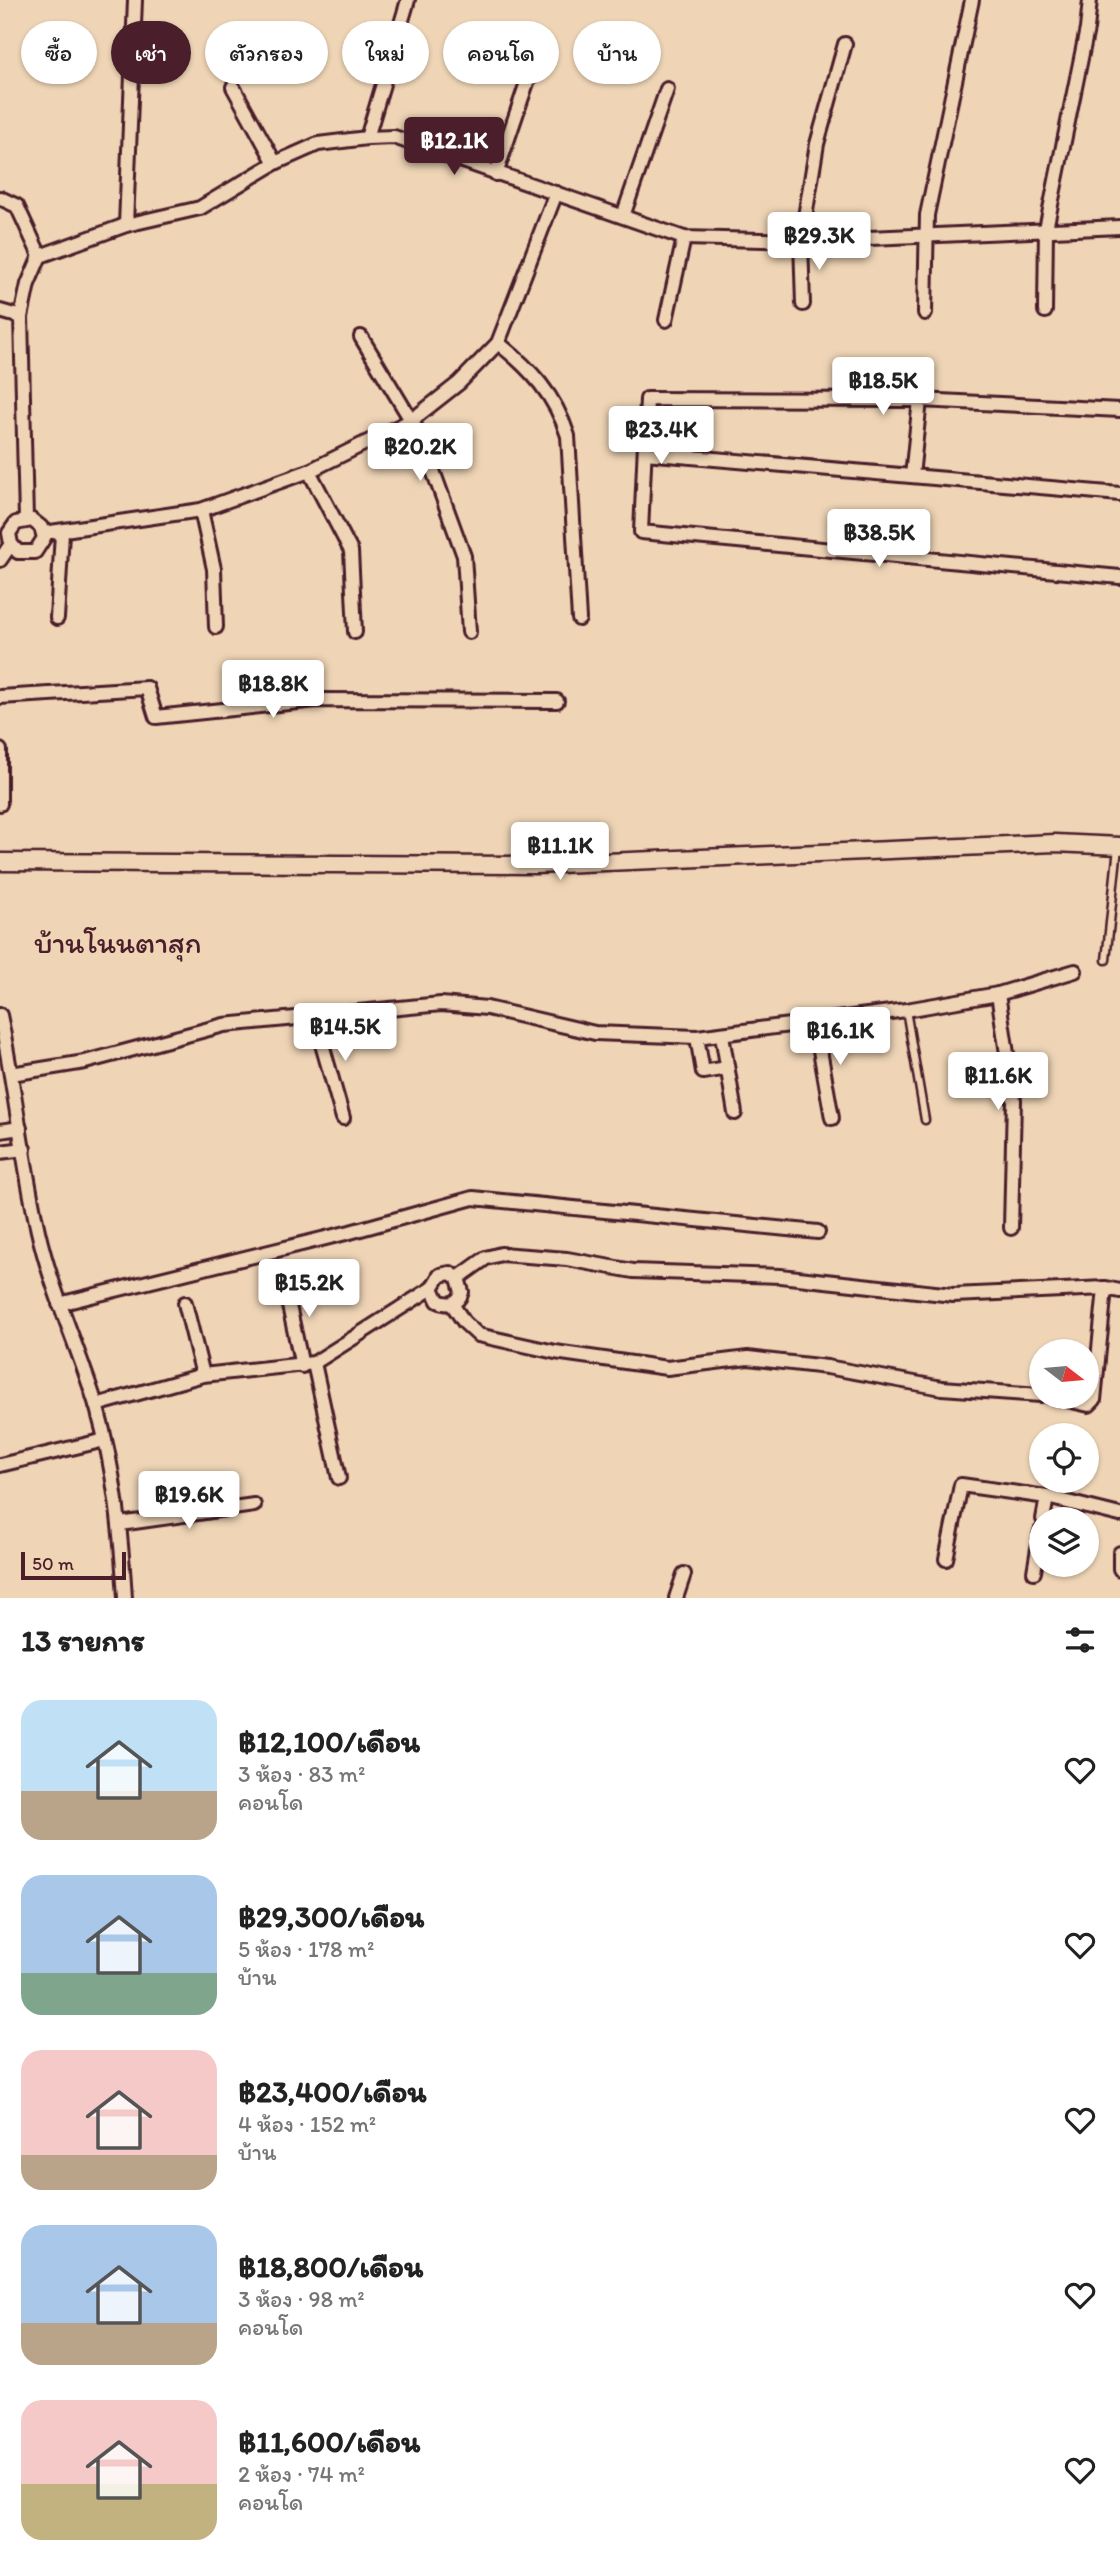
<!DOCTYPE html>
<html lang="th">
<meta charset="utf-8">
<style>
body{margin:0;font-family:Itim,"Playpen Sans Thai",sans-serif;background:#f6f6f6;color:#222;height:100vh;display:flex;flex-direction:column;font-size:26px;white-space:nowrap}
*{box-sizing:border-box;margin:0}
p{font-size:23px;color:#767676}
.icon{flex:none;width:38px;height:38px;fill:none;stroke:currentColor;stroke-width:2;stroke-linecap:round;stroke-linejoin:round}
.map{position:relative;height:1598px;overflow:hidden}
.sheet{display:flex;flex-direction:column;background:#fff;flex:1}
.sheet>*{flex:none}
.hud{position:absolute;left:21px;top:21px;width:700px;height:63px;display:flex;gap:14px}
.needle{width:46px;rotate:106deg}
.tools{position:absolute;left:1029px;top:1339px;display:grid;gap:14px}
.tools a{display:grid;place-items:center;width:70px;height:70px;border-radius:50%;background:#fff;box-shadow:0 2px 5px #0004;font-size:35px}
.scale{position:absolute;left:21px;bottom:18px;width:105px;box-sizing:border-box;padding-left:7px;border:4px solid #4a1f2b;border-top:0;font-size:19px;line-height:24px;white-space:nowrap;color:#4a1f2b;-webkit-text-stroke:5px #efd5b6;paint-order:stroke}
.price{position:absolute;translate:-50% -60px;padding:0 16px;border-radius:7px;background:#fff;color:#222;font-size:23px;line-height:46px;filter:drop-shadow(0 2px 4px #0008)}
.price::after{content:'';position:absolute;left:50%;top:42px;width:21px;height:16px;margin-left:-10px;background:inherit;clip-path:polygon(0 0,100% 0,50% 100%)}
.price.current{background:#4a1f2b;color:#fff}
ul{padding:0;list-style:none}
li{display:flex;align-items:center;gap:21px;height:175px;padding:0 21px}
li span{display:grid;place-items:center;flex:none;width:196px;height:140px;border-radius:21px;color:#555}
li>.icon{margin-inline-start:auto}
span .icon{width:84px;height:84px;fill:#fffc;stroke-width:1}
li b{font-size:30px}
h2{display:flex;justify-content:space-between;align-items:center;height:84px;padding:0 21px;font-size:30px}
.pill{padding:0 24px;border-radius:32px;background:#fff;box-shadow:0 2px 5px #0004;font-size:24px;line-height:63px}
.pill.current{background:#4a1f2b;color:#fff}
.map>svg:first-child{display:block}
</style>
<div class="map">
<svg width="1120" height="1598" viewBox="0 0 1120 1598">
<rect width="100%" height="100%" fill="#efd5b6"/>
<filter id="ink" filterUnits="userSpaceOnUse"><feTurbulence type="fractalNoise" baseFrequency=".0143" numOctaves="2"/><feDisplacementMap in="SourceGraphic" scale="14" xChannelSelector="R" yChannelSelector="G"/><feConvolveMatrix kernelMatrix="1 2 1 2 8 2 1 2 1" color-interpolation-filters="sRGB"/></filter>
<g filter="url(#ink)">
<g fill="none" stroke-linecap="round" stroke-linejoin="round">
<g stroke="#4a1f2b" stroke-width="11">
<g id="service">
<path d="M1106,960L1118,847"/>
<path d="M906,1010L925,1120"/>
</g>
</g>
<g stroke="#4a1f2b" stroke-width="18">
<g id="minor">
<path d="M233,87L275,163"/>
<path d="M367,138L408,0"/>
<path d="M496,174L539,47"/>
<path d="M0,198L17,206L40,256"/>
<path d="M623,216L667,89"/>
<path d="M126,225L135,0"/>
<path d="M803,304L801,241L817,144L845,44"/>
<path d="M0,311L21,317"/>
<path d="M1045,311L1046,229L1087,29L1090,0"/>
<path d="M925,313L927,215L972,0"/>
<path d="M666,320L684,238"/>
<path d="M361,337L420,435L464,556L469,632"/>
<path d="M498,343C531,369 555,395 568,436L579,619"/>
<path d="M1120,410L920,400L647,399L641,532L1120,577"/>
<path d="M645,453L1120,494"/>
<path d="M309,471L351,551L355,632"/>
<path d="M912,476L920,400"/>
<path d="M201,510L214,569L216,627"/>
<path d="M26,519L21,317L28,284L40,256L126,225L200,208L275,163L318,144L367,138L394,137L684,238L801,241L1120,227"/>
<path d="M44,533L201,510L309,471L412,420L459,383L498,343L556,193"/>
<path d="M0,560L11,544L9,533L16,523L32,520L41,527L44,538L35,552H18L11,544"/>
<path d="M57,618L62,533"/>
<path d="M0,697L147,688L156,717L317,700L557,701"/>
<path d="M0,750V804"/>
<path d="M998,994L1014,1100L1011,1228"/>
<path d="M0,1015C15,1087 22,1160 38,1231C52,1292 79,1349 97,1408C115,1471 121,1533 125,1598"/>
<path d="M314,1016L343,1118"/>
<path d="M815,1022L832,1118"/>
<path d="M722,1035L735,1113"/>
<path d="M697,1037L703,1072L727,1068"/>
<path d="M11,1074L85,1062L224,1025L441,1004L487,1008L595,1033L697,1037L906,1010L998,994L1075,971"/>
<path d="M0,1131L20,1128"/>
<path d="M0,1152L24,1149"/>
<path d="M283,1278L302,1366"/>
<path d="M458,1278L486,1258L501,1254L567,1259L633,1271L780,1276L953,1295L1105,1288L1120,1291"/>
<path d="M185,1303L203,1375"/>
<path d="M59,1304L350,1232L473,1198L818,1232"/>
<path d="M452,1304L464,1322L478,1335L555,1352L667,1368L748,1358L827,1367L942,1388L1041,1395"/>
<path d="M314,1363L339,1478"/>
<path d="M1049,1396L1089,1405L1094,1400L1105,1288"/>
<path d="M96,1405L203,1375L314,1363L432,1288L440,1275L450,1273L458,1278L462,1292C458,1304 449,1306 438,1301L432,1288"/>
<path d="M0,1465L105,1440"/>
<path d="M1043,1519L1047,1497"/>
<path d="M120,1524L254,1505"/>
<path d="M1120,1553V1569"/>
<path d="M946,1559L961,1485L1047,1497L1120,1515"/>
<path d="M1034,1572L1041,1531"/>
<path d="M676,1598L684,1574"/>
</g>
</g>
<g stroke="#4a1f2b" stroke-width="21">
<path id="tertiary" d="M0,862L535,865L1055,843L1120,846"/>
</g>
<use href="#service" stroke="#efd5b6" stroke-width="6"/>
<use href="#minor" stroke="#efd5b6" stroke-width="12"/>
<use href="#tertiary" stroke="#efd5b6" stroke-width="16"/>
</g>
</g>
<g text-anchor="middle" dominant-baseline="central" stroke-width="5" stroke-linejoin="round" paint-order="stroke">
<g font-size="30" fill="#4a1f2b" stroke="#efd5b6">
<text x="118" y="942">บ้านโนนตาสุก</text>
</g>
</g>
</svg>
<div class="tools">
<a><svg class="needle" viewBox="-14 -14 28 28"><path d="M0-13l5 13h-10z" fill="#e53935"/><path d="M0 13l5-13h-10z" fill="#767676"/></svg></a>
<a><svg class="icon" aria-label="locate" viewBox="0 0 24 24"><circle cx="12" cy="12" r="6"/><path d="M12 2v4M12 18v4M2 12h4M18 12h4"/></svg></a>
<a><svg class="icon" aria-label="layers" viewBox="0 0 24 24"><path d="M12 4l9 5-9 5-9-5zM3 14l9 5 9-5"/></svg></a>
</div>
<div class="scale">50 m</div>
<b class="price current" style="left:454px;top:177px">฿12.1K</b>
<b class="price" style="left:819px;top:272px">฿29.3K</b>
<b class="price" style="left:883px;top:417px">฿18.5K</b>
<b class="price" style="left:661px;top:466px">฿23.4K</b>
<b class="price" style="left:420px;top:483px">฿20.2K</b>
<b class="price" style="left:879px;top:569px">฿38.5K</b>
<b class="price" style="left:273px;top:720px">฿18.8K</b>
<b class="price" style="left:560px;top:882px">฿11.1K</b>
<b class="price" style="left:345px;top:1063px">฿14.5K</b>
<b class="price" style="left:840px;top:1067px">฿16.1K</b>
<b class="price" style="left:998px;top:1112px">฿11.6K</b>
<b class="price" style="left:309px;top:1319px">฿15.2K</b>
<b class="price" style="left:189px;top:1531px">฿19.6K</b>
<div class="hud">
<a class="pill">ซื้อ</a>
<a class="pill current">เช่า</a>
<a class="pill">ตัวกรอง</a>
<a class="pill">ใหม่</a>
<a class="pill">คอนโด</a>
<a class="pill">บ้าน</a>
</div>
</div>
<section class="sheet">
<h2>13 รายการ<svg class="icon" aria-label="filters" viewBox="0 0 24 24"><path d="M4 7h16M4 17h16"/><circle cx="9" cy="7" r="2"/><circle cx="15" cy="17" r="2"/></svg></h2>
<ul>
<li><span style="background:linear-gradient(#bfe0f5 65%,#b9a48a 0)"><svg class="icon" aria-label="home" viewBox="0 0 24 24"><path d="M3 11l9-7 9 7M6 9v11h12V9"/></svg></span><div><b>฿12,100/เดือน</b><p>3 ห้อง · 83 m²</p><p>คอนโด</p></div><svg class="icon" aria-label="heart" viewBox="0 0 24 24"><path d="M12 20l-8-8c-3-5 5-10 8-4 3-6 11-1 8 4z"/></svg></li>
<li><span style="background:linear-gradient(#a9c7e8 70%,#7fa58c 0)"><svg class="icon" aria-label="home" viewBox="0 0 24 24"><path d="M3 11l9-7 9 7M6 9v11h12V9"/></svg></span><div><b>฿29,300/เดือน</b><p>5 ห้อง · 178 m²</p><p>บ้าน</p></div><svg class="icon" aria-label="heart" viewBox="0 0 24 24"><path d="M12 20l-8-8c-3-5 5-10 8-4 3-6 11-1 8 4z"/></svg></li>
<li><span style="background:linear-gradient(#f6c9c9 75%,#b9a48a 0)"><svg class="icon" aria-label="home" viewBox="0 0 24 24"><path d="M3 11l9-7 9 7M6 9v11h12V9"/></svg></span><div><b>฿23,400/เดือน</b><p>4 ห้อง · 152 m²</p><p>บ้าน</p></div><svg class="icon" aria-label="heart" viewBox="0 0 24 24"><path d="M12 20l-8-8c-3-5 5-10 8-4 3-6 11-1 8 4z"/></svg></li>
<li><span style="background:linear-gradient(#a9c7e8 70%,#b9a48a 0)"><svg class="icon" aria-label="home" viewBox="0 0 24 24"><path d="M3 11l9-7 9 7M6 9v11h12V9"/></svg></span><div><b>฿18,800/เดือน</b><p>3 ห้อง · 98 m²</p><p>คอนโด</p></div><svg class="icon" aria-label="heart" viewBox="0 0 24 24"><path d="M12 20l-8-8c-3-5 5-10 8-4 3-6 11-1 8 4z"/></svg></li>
<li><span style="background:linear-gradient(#f6c9c9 60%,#c2b280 0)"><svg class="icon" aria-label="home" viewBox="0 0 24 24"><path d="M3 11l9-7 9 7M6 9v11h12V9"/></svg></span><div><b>฿11,600/เดือน</b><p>2 ห้อง · 74 m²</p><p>คอนโด</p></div><svg class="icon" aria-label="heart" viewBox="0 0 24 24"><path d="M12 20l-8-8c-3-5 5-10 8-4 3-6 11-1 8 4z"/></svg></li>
</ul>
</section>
